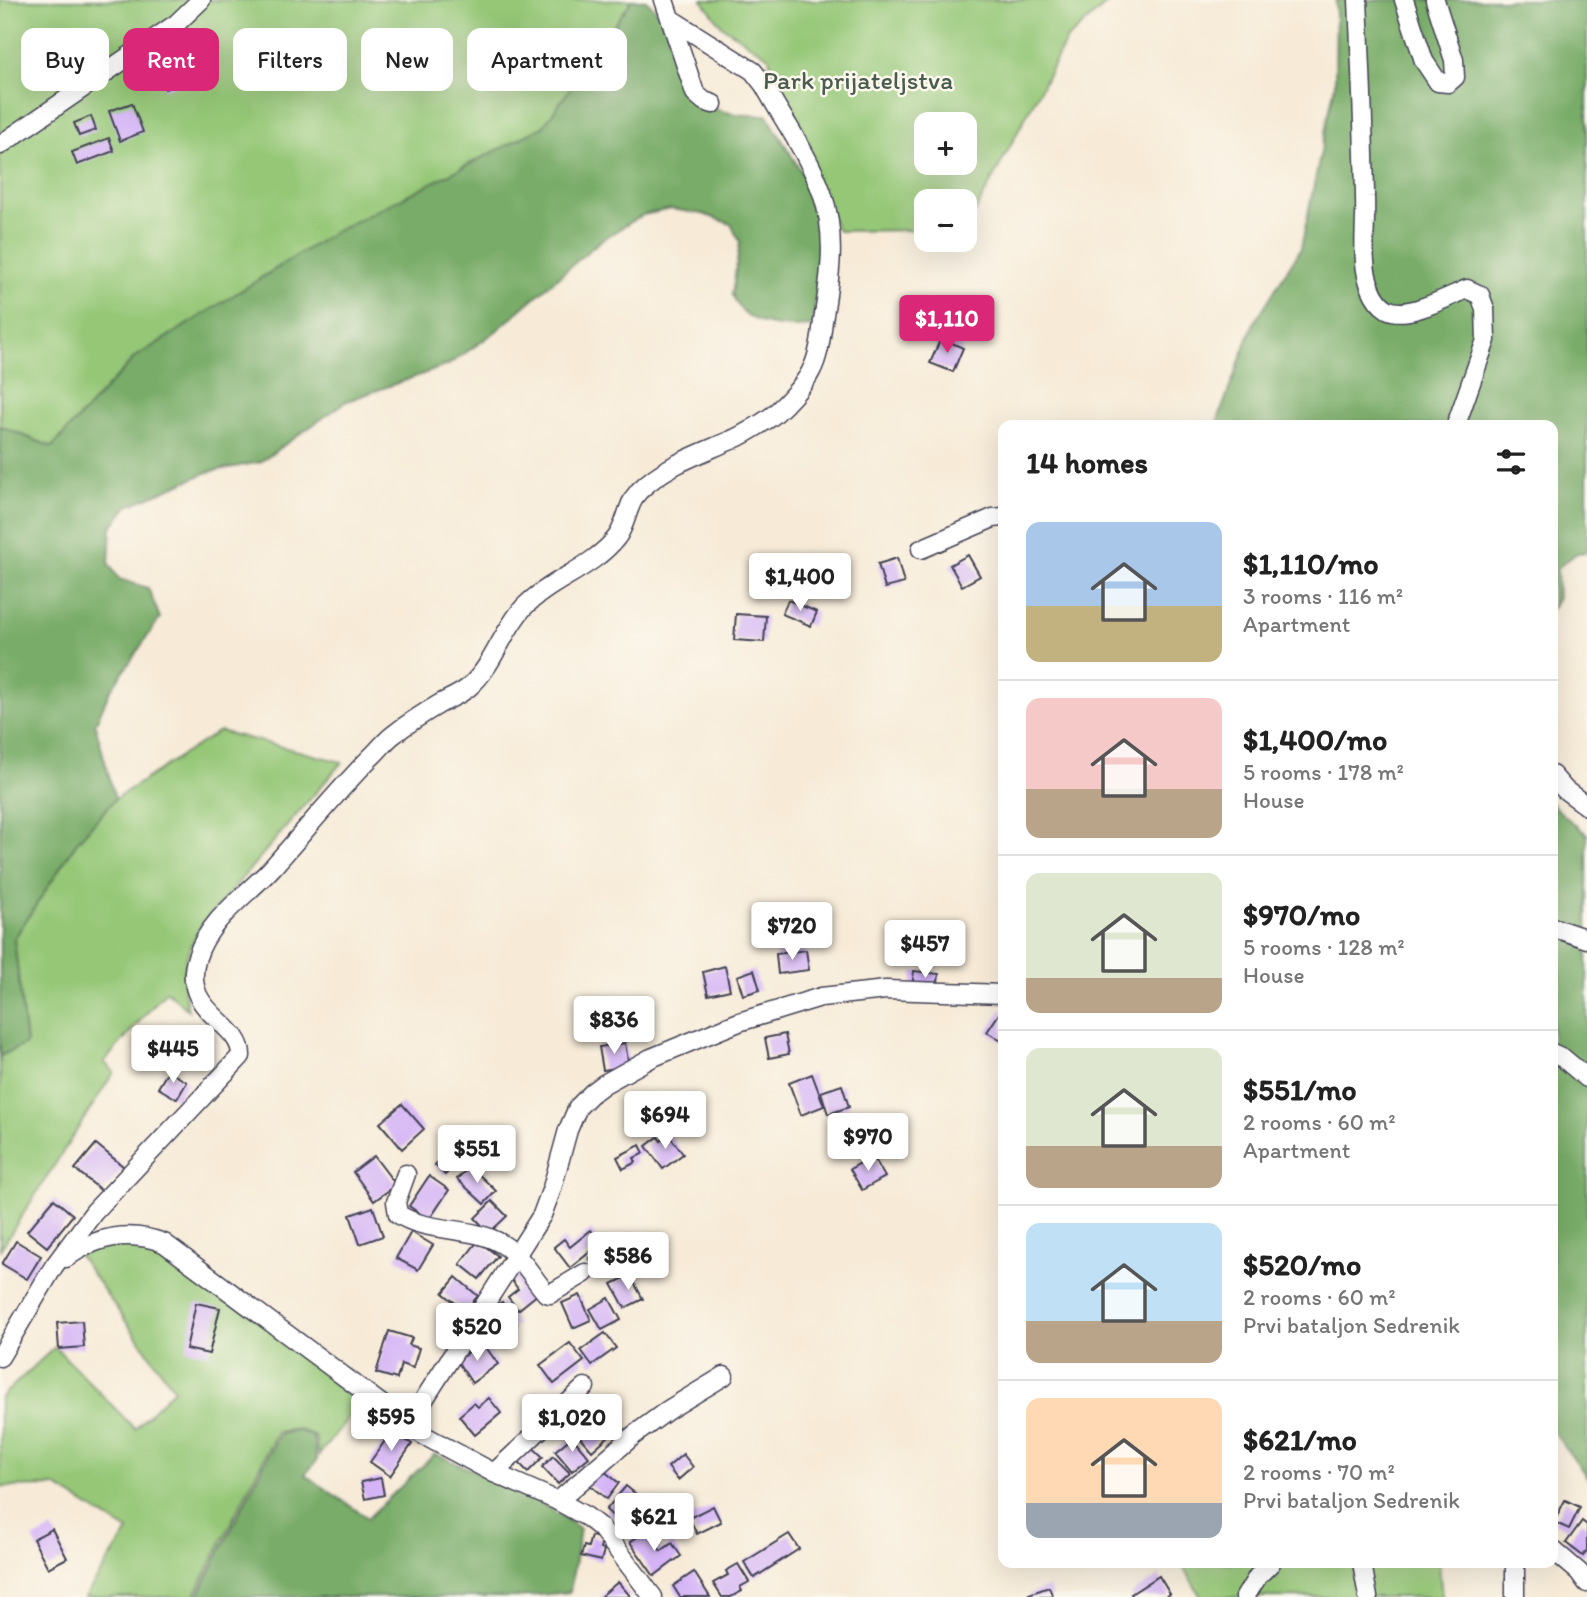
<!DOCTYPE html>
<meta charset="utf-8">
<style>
body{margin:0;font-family:Itim,sans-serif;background:#f6f6f6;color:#222;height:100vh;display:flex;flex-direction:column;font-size:26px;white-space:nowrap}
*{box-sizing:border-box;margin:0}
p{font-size:23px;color:#767676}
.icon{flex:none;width:38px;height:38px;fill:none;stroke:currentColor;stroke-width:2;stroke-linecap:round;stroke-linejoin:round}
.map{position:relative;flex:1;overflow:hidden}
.panel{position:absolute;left:998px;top:420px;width:560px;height:1148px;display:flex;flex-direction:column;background:#fff;border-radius:14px;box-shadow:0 7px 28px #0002}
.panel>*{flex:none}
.guide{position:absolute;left:21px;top:28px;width:665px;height:63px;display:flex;gap:14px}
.tools{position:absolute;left:914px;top:112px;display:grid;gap:14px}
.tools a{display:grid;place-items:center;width:63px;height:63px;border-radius:14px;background:#fff;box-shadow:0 7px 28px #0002;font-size:35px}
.price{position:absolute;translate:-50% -60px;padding:0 16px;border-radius:7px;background:#fff;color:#222;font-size:23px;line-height:46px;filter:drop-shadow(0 2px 4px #0008)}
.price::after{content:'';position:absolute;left:50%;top:42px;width:21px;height:16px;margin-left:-10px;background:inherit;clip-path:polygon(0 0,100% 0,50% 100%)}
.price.selected{background:#db2777;color:#fff}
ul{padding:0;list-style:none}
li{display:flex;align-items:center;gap:21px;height:175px;padding:0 28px}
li+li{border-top:2px solid #e0e0e0}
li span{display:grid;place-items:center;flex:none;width:196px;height:140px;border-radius:14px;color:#555}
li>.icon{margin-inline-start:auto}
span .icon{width:84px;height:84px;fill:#fffc;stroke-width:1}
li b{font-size:30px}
h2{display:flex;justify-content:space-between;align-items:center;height:84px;padding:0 28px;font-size:30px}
.pill{padding:0 24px;border-radius:14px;background:#fff;box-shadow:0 7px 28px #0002;font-size:24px;line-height:63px}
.pill.selected{background:#db2777;color:#fff}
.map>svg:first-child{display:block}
</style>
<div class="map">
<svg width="1587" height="1597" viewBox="0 0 1587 1597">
<rect width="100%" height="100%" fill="#fbf7ec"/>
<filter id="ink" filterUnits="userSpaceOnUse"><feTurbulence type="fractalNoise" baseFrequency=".0143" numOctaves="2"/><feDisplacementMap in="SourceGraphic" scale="14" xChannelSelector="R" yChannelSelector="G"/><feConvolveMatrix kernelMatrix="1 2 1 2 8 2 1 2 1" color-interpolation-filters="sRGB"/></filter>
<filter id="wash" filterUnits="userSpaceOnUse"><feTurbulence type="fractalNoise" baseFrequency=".00686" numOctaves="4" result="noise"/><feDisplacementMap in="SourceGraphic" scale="28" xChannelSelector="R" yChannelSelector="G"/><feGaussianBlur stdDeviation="1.57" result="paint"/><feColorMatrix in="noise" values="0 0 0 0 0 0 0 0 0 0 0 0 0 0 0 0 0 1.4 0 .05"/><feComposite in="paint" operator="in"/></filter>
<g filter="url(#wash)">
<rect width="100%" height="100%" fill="#f7ebd8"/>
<g fill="#95c777" stroke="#5c7459" stroke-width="2" fill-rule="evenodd">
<path d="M0,0H632L543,127L336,231L134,358L52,447L0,426Z"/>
<path d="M702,0H1111L1067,39L966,229L964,201H926V230L838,231L779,106L769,57L722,26ZM926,124H964V163H926Z"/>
<path d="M219,731L342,762L200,927C183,959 180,974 188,1010L166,991L104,1062L114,1072L0,1250V1056L26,1044L14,939L77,842L115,799Z"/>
<path d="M118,1242L164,1249L363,1399L319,1455L315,1436L299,1429L277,1432L194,1597H85L128,1531L55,1486L0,1487V1398L55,1347L135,1429L174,1389L78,1254Z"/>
<path d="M1181,1563H1439L1442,1597H1201Z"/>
</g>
<g fill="#78ac68" stroke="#4d6752" stroke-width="2">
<path d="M632,0H646C651,5 657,10 661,16C672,32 670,57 678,75C693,110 734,117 767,115L808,183L819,212L821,237L818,282L812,326C790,328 763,327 745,314C740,310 736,301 732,295L740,242L731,224L703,214L671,209L643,215L601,240L495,332L448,365L347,401L260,462L208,472L128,506L111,527L109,564L119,579L148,588L160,618L110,691L95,724L115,799L77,842L14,939L26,1044L0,1056V426L52,447L134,358L336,231L543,127Z"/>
<path d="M1336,0H1587V552L1577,553L1557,568L1558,598L1552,609V425H1216L1253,325L1301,248L1335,84Z"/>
<path d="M1552,803L1562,814L1587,834V1477L1552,1430Z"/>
<path d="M298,1430L313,1437L317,1460L305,1475L368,1518L435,1454C485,1476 536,1495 580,1529L570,1592L517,1597H197L279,1434Z"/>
</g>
<g id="blocks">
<g fill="#d4b4f6">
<path d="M176,55L186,81L165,89L155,63Z"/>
<path d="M132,103L143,132L120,141L109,111Z"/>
<path d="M91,116L96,130L79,136L74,123Z"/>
<path d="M109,138L114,151L77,165L72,152Z"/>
<path d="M941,338L963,348L953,372L930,363Z"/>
<path d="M968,555L980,576L962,586L950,565Z"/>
<path d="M897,558L904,583L885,588L878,564Z"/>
<path d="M788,600L817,612L811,626L782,614Z"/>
<path d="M736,614L766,616L764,642L734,640Z"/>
<path d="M806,950L809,970L778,974L776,954Z"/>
<path d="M725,966L730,990L708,995L703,972Z"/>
<path d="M754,970L760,990L743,995L737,976Z"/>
<path d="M914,971L939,974L937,989L912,987Z"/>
<path d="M1003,1008V1042L987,1032Z"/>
<path d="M785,1034L789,1054L769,1058L765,1038Z"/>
<path d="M625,1043L629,1066L603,1070L599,1047Z"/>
<path d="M168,1071L187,1082L177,1099L158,1088Z"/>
<path d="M812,1074L824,1106L801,1115L789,1083Z"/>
<path d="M842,1085L849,1107L828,1114L821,1092Z"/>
<path d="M402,1104L424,1129L402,1149L380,1123Z"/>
<path d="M669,1135L683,1154L663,1169L646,1146L658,1137L661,1141Z"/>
<path d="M96,1144L124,1167L103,1192L75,1169Z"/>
<path d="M640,1145L644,1153L634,1158L636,1162L623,1169L617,1157Z"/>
<path d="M452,1146L463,1156L445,1175L435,1165Z"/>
<path d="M374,1156L396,1185L374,1201L353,1172Z"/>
<path d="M873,1156L885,1177L862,1190L850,1169Z"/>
<path d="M470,1166L496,1191L484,1204L457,1179Z"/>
<path d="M429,1176L449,1190L429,1220L409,1206Z"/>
<path d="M54,1199L73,1215L47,1247L27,1231Z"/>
<path d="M492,1201L507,1216L489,1233L475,1218Z"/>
<path d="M373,1207L383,1236L360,1244L350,1215Z"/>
<path d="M591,1230L601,1243L570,1268L554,1247L564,1239L570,1247Z"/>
<path d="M411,1232L433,1245L418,1270L396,1258Z"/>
<path d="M16,1241L41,1256L27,1279L2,1264Z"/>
<path d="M478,1241L498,1256L479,1279L460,1264Z"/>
<path d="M605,1248L618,1268L602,1278L589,1258Z"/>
<path d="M522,1264L538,1294L518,1310L508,1297L518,1289L508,1275Z"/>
<path d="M630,1275L643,1299L625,1308L612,1284Z"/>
<path d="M456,1277L478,1296L465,1311L443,1293Z"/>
<path d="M580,1295L591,1320L573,1328L562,1303Z"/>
<path d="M609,1298L621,1320L602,1330L590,1309Z"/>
<path d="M502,1302L517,1324L500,1336L484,1314Z"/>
<path d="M196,1303L220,1308L209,1354L186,1349Z"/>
<path d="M82,1321L84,1347L59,1349L57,1323Z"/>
<path d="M389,1331L412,1338L409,1345L419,1348L413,1368L401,1364L397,1379L376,1373Z"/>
<path d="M605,1333L616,1348L592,1365L581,1350Z"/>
<path d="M482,1342L498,1364L472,1383L457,1361Z"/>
<path d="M570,1343L584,1361L554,1384L540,1365Z"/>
<path d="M489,1398L501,1413L475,1435L459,1416L474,1403L478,1407Z"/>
<path d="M608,1410L621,1425L592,1451L579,1436Z"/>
<path d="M392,1431L412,1444L390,1476L370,1462Z"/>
<path d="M572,1437L589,1457L572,1471L555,1451Z"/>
<path d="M527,1442L543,1457L528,1472L513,1457Z"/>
<path d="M683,1454L693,1467L678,1480L668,1467Z"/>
<path d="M553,1456L570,1473L558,1484L542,1467Z"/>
<path d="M599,1467L619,1483L607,1499L587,1483Z"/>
<path d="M381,1478L384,1495L365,1499L361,1482Z"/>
<path d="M626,1486L643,1500L622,1524L606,1510Z"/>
<path d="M1565,1500L1580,1507L1569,1529L1554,1522Z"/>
<path d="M713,1506L721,1522L697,1534L689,1518Z"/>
<path d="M1582,1521L1587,1525V1550L1583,1556L1566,1543Z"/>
<path d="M52,1529L67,1558L48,1568L33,1539Z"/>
<path d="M646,1531L661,1551L672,1543L681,1556L654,1576L630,1542Z"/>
<path d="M789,1534L799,1549L754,1578L744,1562Z"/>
<path d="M591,1536L603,1539L600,1549L604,1550L601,1561L581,1556L584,1546L588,1547Z"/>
<path d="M738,1564L749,1582L740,1587L742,1591L731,1597H722L713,1583L728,1575L726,1571Z"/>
<path d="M694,1572L710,1597H680L673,1586Z"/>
<path d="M1159,1576L1170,1594L1166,1597H1133L1131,1594Z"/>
<path d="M618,1582L631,1597H600Z"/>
<path d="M1049,1587L1053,1597H1031L1029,1594Z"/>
</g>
</g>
</g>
<g filter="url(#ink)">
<use href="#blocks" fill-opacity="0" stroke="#424053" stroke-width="2"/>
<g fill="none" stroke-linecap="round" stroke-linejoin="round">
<g stroke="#424053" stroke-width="21">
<g id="minor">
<path d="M664,0L695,93L704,101L713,104"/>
<path d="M1358,0C1361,66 1364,132 1365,197C1366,219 1363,240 1365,262C1366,277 1372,300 1387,309C1406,320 1447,297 1467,289L1480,295L1485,309L1486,340L1456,425"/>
<path d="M1404,0L1424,61L1438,82L1448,83L1455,77L1454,60L1435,0"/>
<path d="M0,145L176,24L201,0"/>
<path d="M921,549L993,518L1003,517"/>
<path d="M1552,775L1565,790L1587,806"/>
<path d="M1552,927L1587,939"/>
<path d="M1552,1053L1563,1058L1587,1078"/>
<path d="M406,1174L396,1202L398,1214C428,1234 471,1225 502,1244C521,1255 532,1277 546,1293L550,1294L585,1273"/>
<path d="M66,1258C96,1236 130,1230 164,1243L423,1435L494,1473L558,1501L587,1517L601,1528L653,1597"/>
<path d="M0,1357L54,1266L94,1212L241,1056C242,1021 179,1014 197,957C209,919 245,897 271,869C304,832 335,794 370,758C378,751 384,742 393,735C408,723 424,713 441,703C451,698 461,694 469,687C494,665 502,631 524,607C550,580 593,568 617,537C627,523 627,504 639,491C664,466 697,455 729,441C742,436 756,427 768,419C780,411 805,384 811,371C819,356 821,337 823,321C830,278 837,235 822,193C809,155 783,120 764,85L753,71L671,19"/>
<path d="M409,1423L542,1215L552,1188L568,1130L578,1107L592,1093L604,1084L651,1058L739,1022L821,997L886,990L1003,994"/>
<path d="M494,1473L585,1387"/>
<path d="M558,1501L634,1435L668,1410L724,1376"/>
<path d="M1552,1549L1579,1572L1587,1583"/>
<path d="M1362,1563L1368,1597"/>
<path d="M1515,1563V1597"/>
<path d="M1245,1597L1258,1576L1271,1563"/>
</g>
</g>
<use href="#minor" stroke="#fff" stroke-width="18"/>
</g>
</g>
<g text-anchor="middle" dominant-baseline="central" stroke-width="5" stroke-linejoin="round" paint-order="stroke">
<g font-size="26" fill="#4a5c50" stroke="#fbf7ec">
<text x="858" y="80">Park prijateljstva</text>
</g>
</g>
</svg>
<div class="tools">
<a>+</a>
<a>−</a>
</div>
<b class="price selected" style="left:947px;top:355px">$1,110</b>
<b class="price" style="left:800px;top:613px">$1,400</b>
<b class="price" style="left:792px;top:962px">$720</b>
<b class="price" style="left:925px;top:980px">$457</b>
<b class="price" style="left:614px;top:1056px">$836</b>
<b class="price" style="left:173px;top:1085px">$445</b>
<b class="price" style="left:665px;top:1151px">$694</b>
<b class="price" style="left:868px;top:1173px">$970</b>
<b class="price" style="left:477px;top:1185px">$551</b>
<b class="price" style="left:628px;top:1292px">$586</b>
<b class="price" style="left:477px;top:1363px">$520</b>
<b class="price" style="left:391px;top:1453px">$595</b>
<b class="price" style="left:572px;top:1454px">$1,020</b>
<b class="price" style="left:654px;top:1553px">$621</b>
<div class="guide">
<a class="pill">Buy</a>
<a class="pill selected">Rent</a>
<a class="pill">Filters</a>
<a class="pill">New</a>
<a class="pill">Apartment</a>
</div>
<section class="panel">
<h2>14 homes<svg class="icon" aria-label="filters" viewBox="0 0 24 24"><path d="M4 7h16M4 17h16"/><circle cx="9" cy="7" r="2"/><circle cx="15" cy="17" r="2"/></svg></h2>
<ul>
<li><span style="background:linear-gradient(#a9c7e8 60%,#c2b280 0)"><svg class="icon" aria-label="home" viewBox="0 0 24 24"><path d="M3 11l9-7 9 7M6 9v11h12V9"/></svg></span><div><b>$1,110/mo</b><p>3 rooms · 116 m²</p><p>Apartment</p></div></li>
<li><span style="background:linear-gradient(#f6c9c9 65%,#b9a48a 0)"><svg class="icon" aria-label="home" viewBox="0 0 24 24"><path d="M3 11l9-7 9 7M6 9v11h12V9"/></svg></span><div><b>$1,400/mo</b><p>5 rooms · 178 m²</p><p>House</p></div></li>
<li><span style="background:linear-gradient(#dfe7d0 75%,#b9a48a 0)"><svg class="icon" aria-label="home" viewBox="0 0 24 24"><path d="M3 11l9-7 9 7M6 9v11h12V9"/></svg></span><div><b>$970/mo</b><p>5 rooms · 128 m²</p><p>House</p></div></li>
<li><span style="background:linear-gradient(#dfe7d0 70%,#b9a48a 0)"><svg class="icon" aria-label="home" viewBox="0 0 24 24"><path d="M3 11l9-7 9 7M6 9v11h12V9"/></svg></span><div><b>$551/mo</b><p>2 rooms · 60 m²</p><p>Apartment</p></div></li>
<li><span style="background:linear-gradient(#bfe0f5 70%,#b9a48a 0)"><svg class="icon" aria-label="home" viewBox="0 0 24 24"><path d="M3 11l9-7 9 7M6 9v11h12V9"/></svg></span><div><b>$520/mo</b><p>2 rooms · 60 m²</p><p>Prvi bataljon Sedrenik</p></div></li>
<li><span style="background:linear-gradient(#ffd9b3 75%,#9aa5b1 0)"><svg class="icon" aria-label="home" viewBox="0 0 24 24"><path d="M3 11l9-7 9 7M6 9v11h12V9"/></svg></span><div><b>$621/mo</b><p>2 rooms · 70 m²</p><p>Prvi bataljon Sedrenik</p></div></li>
</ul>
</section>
</div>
